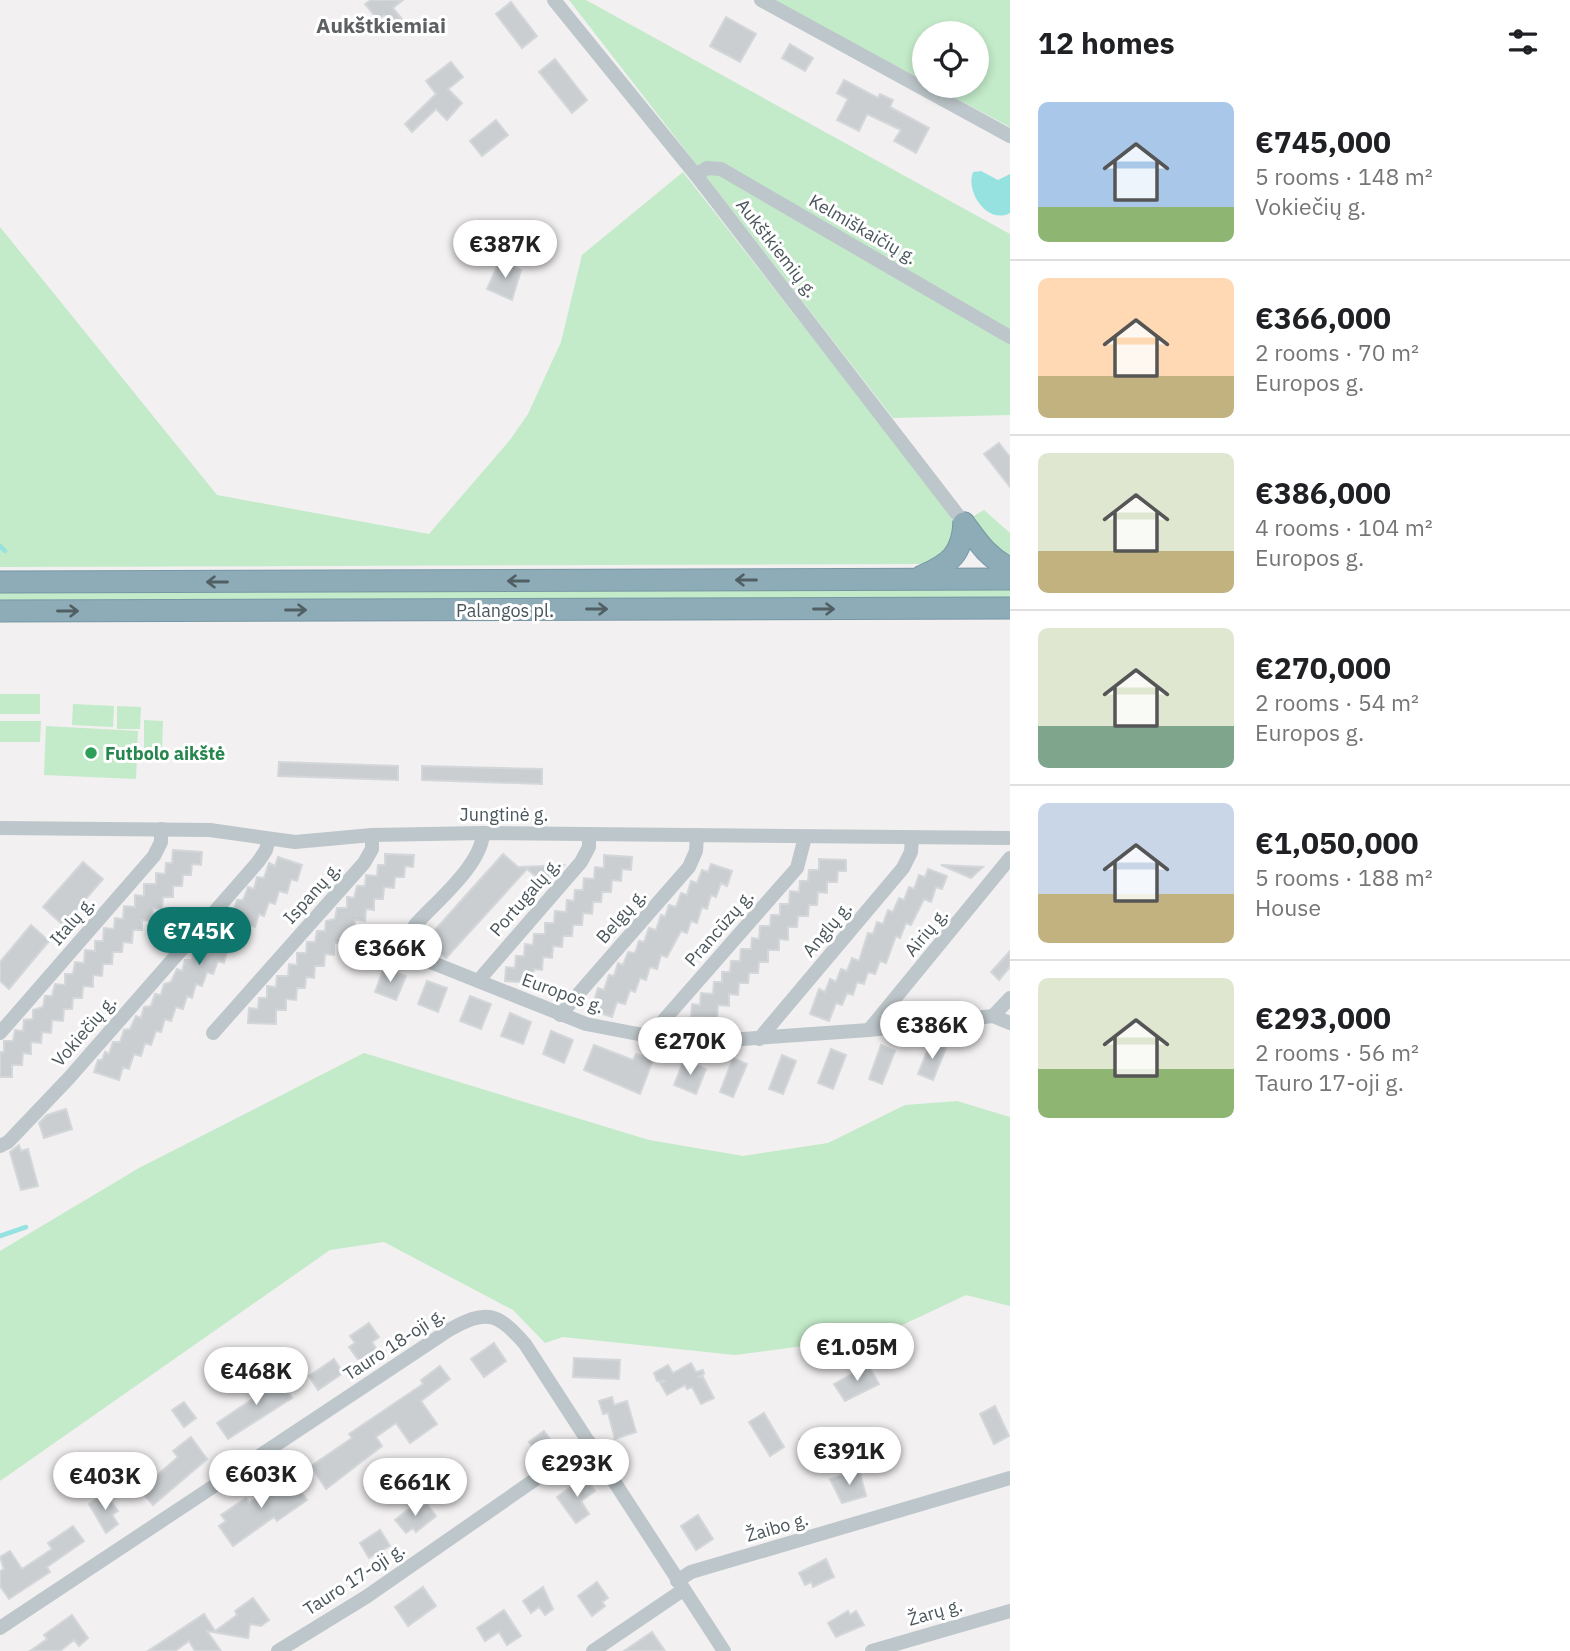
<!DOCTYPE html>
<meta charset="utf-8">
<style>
body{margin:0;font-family:"IBM Plex Sans",sans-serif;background:#f2f2f2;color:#202124;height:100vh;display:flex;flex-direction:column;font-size:26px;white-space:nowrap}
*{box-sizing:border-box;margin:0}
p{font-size:23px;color:#757577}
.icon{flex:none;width:38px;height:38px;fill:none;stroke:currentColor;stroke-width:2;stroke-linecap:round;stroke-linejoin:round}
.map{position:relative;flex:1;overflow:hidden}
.details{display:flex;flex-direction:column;background:#fff;width:560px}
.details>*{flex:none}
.buttons{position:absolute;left:912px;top:21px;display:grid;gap:14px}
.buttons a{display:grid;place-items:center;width:77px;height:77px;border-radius:50%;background:#fff;box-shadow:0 4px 10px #0003;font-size:35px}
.price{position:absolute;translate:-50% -60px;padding:0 16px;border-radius:24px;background:#fff;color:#222;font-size:23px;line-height:46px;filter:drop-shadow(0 2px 4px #0008)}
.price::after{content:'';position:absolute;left:50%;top:42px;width:21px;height:16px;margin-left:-10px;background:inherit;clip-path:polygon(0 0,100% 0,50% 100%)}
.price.current{background:#0f766e;color:#fff}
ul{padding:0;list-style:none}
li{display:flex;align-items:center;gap:21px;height:175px;padding:0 28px}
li+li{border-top:2px solid #e0e0e0}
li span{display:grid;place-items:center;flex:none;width:196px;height:140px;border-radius:10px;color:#555}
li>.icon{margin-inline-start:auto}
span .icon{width:84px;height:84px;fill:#fffc;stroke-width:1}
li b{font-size:30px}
h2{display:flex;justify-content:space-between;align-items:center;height:84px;padding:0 28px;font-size:30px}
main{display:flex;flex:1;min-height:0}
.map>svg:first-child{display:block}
</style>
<main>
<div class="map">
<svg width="1010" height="1651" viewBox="0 0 1010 1651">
<rect width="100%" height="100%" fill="#f2f0f0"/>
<g fill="#c3eac9">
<path d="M569,0H586L1010,234V415L893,418Z"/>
<path d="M773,0H1010V127L933,86H976V33H924V81Z"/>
<path d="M683,172L949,512L958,532L943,556L923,564L0,567V227L217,495L429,534L510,440L528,414L561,342L582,255Z"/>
<path d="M984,510L1010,533V562L995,551L972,517Z"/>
<path d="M1010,589V598L0,602V591Z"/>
<rect x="0" y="694" width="40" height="20"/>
<path d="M73,704L114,706L113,727L72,725Z"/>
<path d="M117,706L141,707L140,729H117Z"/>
<path d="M144,720L163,721L162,749L144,748Z"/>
<path d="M0,721H41L40,742H0Z"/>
<path d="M46,726L138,731L136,779L44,775Z"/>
<path d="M364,1053L649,1140L743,1156L828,1143L905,1105L957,1101L1010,1117V1306L966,1295L879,1336L735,1355L563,1337L545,1343L513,1310L384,1242L330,1250L0,1481V1251L139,1168Z"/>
</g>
<path fill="#95e2e0" d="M981,171L998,180L1010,174V213C988,225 965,192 973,172Z"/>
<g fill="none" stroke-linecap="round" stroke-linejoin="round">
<g stroke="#95e2e0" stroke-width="4.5">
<path d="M0,546L5,551"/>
<path d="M0,1236L26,1227"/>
</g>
</g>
<g fill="#caced0" stroke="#d4d7da" stroke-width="2">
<path d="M371,0H403L393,8L402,19L392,26L384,15L378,20L365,4Z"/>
<path d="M511,2L537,36L522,48L496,14Z"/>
<path d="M726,17L756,34L740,62L710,46Z"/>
<path d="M790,44L813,58L805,71L782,58Z"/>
<path d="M555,59L587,100L572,113L539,72Z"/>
<path d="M451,62L463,77L448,89L462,103L447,120L436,109L412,132L405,124L436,94L426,81Z"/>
<path d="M844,80L878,98L880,94L893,100L890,107L929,128L916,153L894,141L901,130L867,114L859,131L837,120L848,99L837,93Z"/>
<path d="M496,120L508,135L482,156L470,141Z"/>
<path d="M500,260L521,270L512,300L487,289Z"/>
<path d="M999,443L1010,457V487L984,454Z"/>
<path d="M279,762L398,766V780L278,776Z"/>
<path d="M422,766L542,769V784L422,780Z"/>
<path d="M173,850L202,852L201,865L192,864L191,875H183L182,886H173V897H163L162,909L153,908L152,921L142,920V930H133L132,943L123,942L122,952H113L112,964H103L102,976L93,975V987L83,986L82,998H73L72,1009H64L63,1021L52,1020L51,1033L42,1032L41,1043L31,1042V1054L23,1053L22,1065H12V1077H0V1052H4V1041H13L15,1030L23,1031L24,1020L33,1019V1010L43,1007L45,996H52L55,984L65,985V974H73L75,962L84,963L85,950L95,951V941H103L104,928L114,929L115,918L123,919L124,906L135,907V895L144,896V884H156V873L165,874L166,863H172Z"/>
<path d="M385,854L414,855L413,867L405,866L404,877H395L394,888L384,887L383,899H374V910L366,909L365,921L355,920L354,933L344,932V943H334V955L325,954L324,966H315L314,978L306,977L305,988H297L296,1000L286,999V1010H276V1024L248,1023L249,1008L258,1009L259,998H267V986L276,987L277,976H288L289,964L297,965V953H306L307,942H315L317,931H325L326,921L335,919L337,908H347V897L354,898L357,886H365L366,875L377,876L378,865H385Z"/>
<path d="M503,854L518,867L564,865L551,880L545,876L541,881L527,869L446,958L426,940Z"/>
<path d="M604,855L632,857L631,870L622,869L621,881L612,880L611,892H602L601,902H593L592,914L583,913L582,925H573L572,936H563L562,947L553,946L552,958L543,957L542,970L534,969L533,983L505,981L506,967L515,968L516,956H524L525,944L533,945L534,934H545V923H554L555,911L566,912L567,900L574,901L575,890H583L584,878L594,879L595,867L604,868Z"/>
<path d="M278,857L302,865L297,881L291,879L287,893L279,891L275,904L269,902L264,916L259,914L255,927L249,925L245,939L240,937L235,951L228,948L224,963L218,961L213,974L207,972L202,986L196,984L192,998L187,996L183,1009L176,1007L171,1021L165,1019L161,1032L156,1031L151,1045L145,1043L141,1056L134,1054L129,1069L123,1067L119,1080L94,1072L98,1060H102L105,1052L109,1054L113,1042H120L124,1030L130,1029L136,1016L141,1018L144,1007L151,1006L155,994L161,995L164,984L171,982L177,969L182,971L185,960H192L195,948L202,947L208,934L213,935L217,924L223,923L228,911L233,912L237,900H243L248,887L254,889L257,877L264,878L269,863L275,866Z"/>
<path d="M819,859L846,860V871H838L837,882H827V893L818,892L817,905H809L808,916H798L797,927H788V940L779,939V950H768V962H759L758,973H749L748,983H739L738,995L729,994V1006L718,1005L717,1018L691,1017L692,1004L700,1005L701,993L713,994L714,982H722V972H730L731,961H740L741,949H751L752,938L759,939L760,926H770L771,915H780V904H789L790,891L799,892L800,881H808L809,870H819Z"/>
<path d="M83,862L103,879L63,925L43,907Z"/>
<path d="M711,864L732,871L727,886L721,883L716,897L711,895L707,909L702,907L697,923L691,921L687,933L681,931L667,957L661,955L657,969L650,967L646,980L640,978L635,992L630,990L625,1004L617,1002L612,1017L591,1010L598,988L604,990L609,975L614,976L618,963L623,965L628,952L635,953L639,941L644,942L649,928L656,930L661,915L665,917L669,905L676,907L681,893L687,895L691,881L697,883L702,870L708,872Z"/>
<path d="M941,865L983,867L971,878Z"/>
<path d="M928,869L947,876L942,889L936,887L931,902L924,899L911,925L906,923L900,938L896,936L886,963L880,961L875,974L868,972L864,984L857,982L853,995L847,993L842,1005L836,1003L829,1021L810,1014L819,989L825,992L830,979L836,982L841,969L847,971L852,958L859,961L868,933L873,934L877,922L883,924L888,910L893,912L899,898L904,900L909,887L914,889L919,875L925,877Z"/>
<path d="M31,925L49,941L9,989L0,981V962Z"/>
<path d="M1010,951V967L999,980L991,972Z"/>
<path d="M384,968L406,976L396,1000L375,992Z"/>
<path d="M427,981L447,988L438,1012L418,1004Z"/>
<path d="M470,996L491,1004L481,1029L460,1021Z"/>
<path d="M510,1013L531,1022L523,1044L501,1036Z"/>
<path d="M551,1031L573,1040L564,1063L543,1054Z"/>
<path d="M931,1042L946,1048L933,1080L918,1074Z"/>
<path d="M594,1045L633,1060L636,1054L653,1060L640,1094L584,1070Z"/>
<path d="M881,1045L895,1051L882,1084L869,1079Z"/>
<path d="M831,1049L846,1055L833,1089L818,1083Z"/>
<path d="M782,1055L796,1061L783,1094L769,1089Z"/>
<path d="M733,1058L747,1064L733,1097L720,1092Z"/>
<path d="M684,1060L706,1069L696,1094L674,1085Z"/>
<path d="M66,1109L72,1129L44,1138L39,1123L47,1115Z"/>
<path d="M19,1145L21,1151L28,1149L38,1186L21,1190L10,1152Z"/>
<path d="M369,1323L379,1337L372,1342L377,1350L360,1362L349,1347L355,1343L350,1336Z"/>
<path d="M494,1343L506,1361L484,1377L471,1359Z"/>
<path d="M574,1358L620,1360L619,1379L573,1377Z"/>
<path d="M334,1359L343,1373L318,1390L309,1376Z"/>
<path d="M691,1363L696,1372L703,1370L704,1374L699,1377H703L714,1398L701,1404L692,1387L687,1389L685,1385L667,1395L660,1383L665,1381H657L654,1373L668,1365L673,1373Z"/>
<path d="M868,1365L879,1384L845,1401L834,1384Z"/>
<path d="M440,1366L450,1379L421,1401L437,1424L410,1443L396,1423L376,1437L382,1446L326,1489L311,1466L352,1438L349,1434L423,1384L421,1380Z"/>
<path d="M276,1374L292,1398L228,1439L217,1423L257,1396L252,1389Z"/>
<path d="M612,1397L614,1405L627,1401L636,1432L615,1439L608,1413L603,1414L599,1401Z"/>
<path d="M184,1402L196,1418L184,1427L172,1410Z"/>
<path d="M995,1406L1009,1436L994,1444L980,1414Z"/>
<path d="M764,1413L784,1447L770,1456L749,1422Z"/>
<path d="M544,1431L553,1443L538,1454L529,1442Z"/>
<path d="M829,1431L834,1448L804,1455L800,1439Z"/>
<path d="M191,1437L207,1459L153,1505L140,1490L178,1457L173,1451Z"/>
<path d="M859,1470L866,1496L842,1503L830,1479Z"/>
<path d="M289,1475L307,1500L277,1521L274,1517L233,1546L219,1526L226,1521L221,1515L246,1498L249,1503Z"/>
<path d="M585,1477L595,1491L581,1501L589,1514L576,1523L557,1497Z"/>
<path d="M105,1493L118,1511L112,1515L118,1524L106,1533L89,1504Z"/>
<path d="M427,1504L436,1516L416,1532L413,1528L406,1533L395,1520L414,1505L418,1510Z"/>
<path d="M698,1515L713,1539L696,1550L681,1526Z"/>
<path d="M73,1526L84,1541L47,1567L50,1572L9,1599L0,1586V1571L4,1569L0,1557L10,1551L22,1569L52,1549L48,1543Z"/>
<path d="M380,1530L390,1546L369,1558L360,1543Z"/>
<path d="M826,1559L834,1577L813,1587L811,1582L805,1585L799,1573Z"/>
<path d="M597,1582L608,1598L602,1602L605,1606L592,1616L578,1596Z"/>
<path d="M423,1587L436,1606L408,1626L395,1607Z"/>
<path d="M543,1587L553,1609L545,1615L539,1607L531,1613L523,1601Z"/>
<path d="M253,1598L269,1620L261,1626L250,1624L248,1638L207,1631L221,1651H195L189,1641L175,1651H148L204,1614L215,1631L237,1615L235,1611Z"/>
<path d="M504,1610L521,1636L507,1645L499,1632L485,1641L477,1628Z"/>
<path d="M848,1611L850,1615L856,1611L864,1625L836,1637L828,1623Z"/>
<path d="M72,1615L88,1638L79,1646L74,1640L60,1651H30L47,1639L44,1635Z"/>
<path d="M652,1632L665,1651H624Z"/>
</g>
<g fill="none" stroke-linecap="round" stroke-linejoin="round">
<g stroke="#7897a4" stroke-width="23">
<g id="highway">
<path d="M964,523C978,542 988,558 1010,568"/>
<path d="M922,576C950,564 962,554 964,523"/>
<path d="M0,582L1010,579"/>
<path d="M0,611L1010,608"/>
</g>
</g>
<g stroke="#bdc6ca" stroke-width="14">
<path d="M554,0L696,175L964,523"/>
<path d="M761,0L1010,136"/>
<path d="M696,175L707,168L721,169L1010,337"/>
<path d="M0,828L210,830L295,842L372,835L483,833L1010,838"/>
<path d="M483,833C482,864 437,901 416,924C404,939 407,951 423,959L586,1024L685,1043L869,1030L993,1016L1010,1023"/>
<path d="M478,981L581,862L589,847V834"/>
<path d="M560,1015L689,867L696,851L697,835"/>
<path d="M993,1016L1010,998"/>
<path d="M869,1030L1010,858"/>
<path d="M0,1033L154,856L161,842V829"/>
<path d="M213,1033L364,863L372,849V835"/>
<path d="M649,1037L797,868L805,837"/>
<path d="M759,1039L903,868L911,852L912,838"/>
<path d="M0,1146L8,1142L69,1078L258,862L266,850L269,839"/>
<path d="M677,1581L691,1572L1010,1478"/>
<path d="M0,1628L449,1330C486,1309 497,1312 525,1344L724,1651"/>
<path d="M278,1651L366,1597L589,1442"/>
<path d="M593,1651L683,1590"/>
<path d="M872,1651L1010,1611"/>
</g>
<use href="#highway" stroke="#8dacb8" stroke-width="21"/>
</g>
<defs><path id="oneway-shaft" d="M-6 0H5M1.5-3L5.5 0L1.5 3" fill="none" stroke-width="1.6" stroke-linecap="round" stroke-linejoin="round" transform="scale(1.75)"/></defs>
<g stroke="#515f64">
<use href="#oneway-shaft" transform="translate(746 580) rotate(180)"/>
<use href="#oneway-shaft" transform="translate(518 581) rotate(180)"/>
<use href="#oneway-shaft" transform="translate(217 582) rotate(180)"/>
<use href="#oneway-shaft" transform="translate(597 609)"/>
<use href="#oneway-shaft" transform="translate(824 609)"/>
<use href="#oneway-shaft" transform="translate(296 610)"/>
<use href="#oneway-shaft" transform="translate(68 611)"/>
</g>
<circle fill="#2e9e5b" stroke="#fff" stroke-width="2.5" cx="91" cy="753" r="7"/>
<g text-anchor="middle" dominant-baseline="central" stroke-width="6" stroke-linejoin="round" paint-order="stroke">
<g font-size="18" fill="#4a565b" stroke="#fff">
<text transform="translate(863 229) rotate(30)">Kelmiškaičių g.</text>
<text transform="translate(777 248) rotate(52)">Aukštkiemių g.</text>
<text x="505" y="610">Palangos pl.</text>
<text x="504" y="814">Jungtinė g.</text>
<text transform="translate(312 893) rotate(-48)">Ispanų g.</text>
<text transform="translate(525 897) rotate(-49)">Portugalų g.</text>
<text transform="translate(621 916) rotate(-49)">Belgų g.</text>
<text transform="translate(72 921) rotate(-49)">Italų g.</text>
<text transform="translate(719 928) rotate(-49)">Prancūzų g.</text>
<text transform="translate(827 929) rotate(-50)">Anglų g.</text>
<text transform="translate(926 932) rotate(-50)">Airių g.</text>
<text transform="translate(563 993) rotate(20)">Europos g.</text>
<text transform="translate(84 1031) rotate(-49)">Vokiečių g.</text>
<text transform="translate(394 1344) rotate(-33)">Tauro 18-oji g.</text>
<text transform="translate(777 1527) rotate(-16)">Žaibo g.</text>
<text transform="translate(354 1579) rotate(-33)">Tauro 17-oji g.</text>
<text transform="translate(935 1612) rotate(-16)">Žarų g.</text>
</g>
<g font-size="18" font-weight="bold" fill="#27864d" stroke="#fff" text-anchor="start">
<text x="105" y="753">Futbolo aikštė</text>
</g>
<g font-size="21" font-weight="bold" fill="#5d6163" stroke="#fff">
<text x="381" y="25">Aukštkiemiai</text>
</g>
</g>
</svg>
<div class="buttons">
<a><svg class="icon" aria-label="locate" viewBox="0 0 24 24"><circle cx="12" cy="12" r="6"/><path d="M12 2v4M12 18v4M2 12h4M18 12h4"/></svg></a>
</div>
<b class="price" style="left:505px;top:280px">€387K</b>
<b class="price current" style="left:199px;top:967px">€745K</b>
<b class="price" style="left:390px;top:984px">€366K</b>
<b class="price" style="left:932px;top:1061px">€386K</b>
<b class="price" style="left:690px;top:1077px">€270K</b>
<b class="price" style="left:857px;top:1383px">€1.05M</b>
<b class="price" style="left:256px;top:1407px">€468K</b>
<b class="price" style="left:849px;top:1487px">€391K</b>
<b class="price" style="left:577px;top:1499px">€293K</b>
<b class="price" style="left:261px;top:1510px">€603K</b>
<b class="price" style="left:105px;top:1512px">€403K</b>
<b class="price" style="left:415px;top:1518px">€661K</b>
</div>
<section class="details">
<h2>12 homes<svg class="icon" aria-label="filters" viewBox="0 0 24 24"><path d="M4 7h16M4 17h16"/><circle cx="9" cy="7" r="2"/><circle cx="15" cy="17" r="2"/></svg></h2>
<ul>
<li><span style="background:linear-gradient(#a9c7e8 75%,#8fb573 0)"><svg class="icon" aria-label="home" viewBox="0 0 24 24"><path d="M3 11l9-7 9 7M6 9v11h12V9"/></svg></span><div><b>€745,000</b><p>5 rooms · 148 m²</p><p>Vokiečių g.</p></div></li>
<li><span style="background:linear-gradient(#ffd9b3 70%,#c2b280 0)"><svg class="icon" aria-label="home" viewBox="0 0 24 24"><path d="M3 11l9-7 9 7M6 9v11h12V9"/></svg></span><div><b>€366,000</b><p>2 rooms · 70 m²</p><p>Europos g.</p></div></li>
<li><span style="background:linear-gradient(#dfe7d0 70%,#c2b280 0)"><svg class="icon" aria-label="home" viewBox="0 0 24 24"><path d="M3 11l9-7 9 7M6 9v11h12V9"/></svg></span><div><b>€386,000</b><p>4 rooms · 104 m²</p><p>Europos g.</p></div></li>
<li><span style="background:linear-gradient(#dfe7d0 70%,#7fa58c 0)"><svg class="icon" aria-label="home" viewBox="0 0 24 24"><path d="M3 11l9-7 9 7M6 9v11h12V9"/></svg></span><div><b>€270,000</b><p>2 rooms · 54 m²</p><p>Europos g.</p></div></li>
<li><span style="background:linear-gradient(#c9d6e8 65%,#c2b280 0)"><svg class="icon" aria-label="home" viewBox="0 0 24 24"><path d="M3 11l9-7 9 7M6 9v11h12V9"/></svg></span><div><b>€1,050,000</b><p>5 rooms · 188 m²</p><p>House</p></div></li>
<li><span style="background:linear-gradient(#dfe7d0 65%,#8fb573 0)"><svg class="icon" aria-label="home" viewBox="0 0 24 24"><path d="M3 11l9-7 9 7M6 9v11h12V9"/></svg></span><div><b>€293,000</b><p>2 rooms · 56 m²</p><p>Tauro 17-oji g.</p></div></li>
</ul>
</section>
</main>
